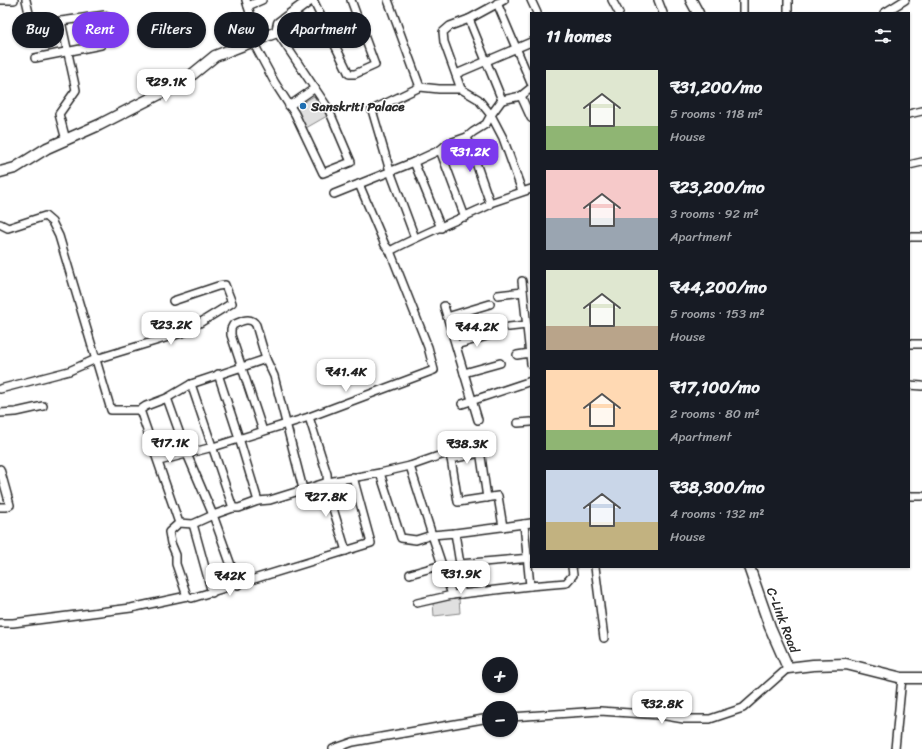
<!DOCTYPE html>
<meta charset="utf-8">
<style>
body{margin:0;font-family:Sriracha,sans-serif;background:#242831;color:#f1f3f6;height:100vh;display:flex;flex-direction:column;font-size:15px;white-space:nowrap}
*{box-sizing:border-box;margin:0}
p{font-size:13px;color:#9ea1a6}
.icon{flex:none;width:22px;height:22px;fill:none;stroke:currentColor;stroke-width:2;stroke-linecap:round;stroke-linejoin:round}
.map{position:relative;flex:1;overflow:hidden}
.details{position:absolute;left:530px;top:12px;width:380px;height:556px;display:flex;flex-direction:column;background:#171b24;border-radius:0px;box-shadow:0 1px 3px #0004}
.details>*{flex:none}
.guide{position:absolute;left:12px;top:12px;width:380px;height:36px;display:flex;gap:8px}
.fabs{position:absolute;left:482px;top:657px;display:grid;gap:8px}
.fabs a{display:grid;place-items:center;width:36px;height:36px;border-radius:50%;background:#171b24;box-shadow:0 1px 3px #0004;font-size:20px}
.price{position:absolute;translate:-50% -34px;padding:0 9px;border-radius:8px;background:#fff;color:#222;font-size:13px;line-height:26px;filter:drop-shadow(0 1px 2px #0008)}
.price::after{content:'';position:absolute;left:50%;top:24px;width:12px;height:9px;margin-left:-6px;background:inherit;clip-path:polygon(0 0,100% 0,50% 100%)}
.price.active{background:#7c3aed;color:#fff}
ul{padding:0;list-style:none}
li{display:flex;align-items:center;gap:12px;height:100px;padding:0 16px}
li span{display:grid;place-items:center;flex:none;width:112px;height:80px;border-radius:0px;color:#555}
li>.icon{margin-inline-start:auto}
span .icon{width:48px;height:48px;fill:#fffc;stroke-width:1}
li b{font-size:17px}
h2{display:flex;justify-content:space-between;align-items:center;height:48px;padding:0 16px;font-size:17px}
.tag{padding:0 14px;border-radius:18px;background:#171b24;box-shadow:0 1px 3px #0004;font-size:14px;line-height:36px}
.tag.active{background:#7c3aed;color:#fff}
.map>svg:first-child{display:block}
</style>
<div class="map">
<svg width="922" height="749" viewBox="0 0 922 749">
<rect width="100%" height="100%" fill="#fff"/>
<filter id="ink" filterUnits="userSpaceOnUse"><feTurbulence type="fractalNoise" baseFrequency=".025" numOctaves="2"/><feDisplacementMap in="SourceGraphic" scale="8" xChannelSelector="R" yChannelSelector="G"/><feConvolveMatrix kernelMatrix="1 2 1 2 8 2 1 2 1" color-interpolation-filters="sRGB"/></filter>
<g filter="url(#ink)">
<g fill="#e0e0e0" stroke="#868686">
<path d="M314,96L327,116L306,128L295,107Z"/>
<path d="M459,598L460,613L434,616L433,603Z"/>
</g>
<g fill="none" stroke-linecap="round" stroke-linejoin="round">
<g stroke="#2b2b2b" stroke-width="10">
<g id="street">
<path d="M0,0H14"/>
<path d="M26,0L32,26L61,21L76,90L59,114L66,140"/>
<path d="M246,0L258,39"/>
<path d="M313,0L349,74H355L375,65L351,0"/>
<path d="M388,0L420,87"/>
<path d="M531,0L537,13"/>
<path d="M612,0L619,13"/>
<path d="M658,0L663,13"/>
<path d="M743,0V13"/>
<path d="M788,0V13"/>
<path d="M497,3L531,83"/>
<path d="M248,6L262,0"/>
<path d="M884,13L905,0"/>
<path d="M469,19L502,100"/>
<path d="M61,21L105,15"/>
<path d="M253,42L275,83L295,114L323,173L351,162L328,108L277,32"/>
<path d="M35,58L101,45"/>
<path d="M456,74L531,42"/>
<path d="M461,89L444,42L443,32L450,26L469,19L504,0"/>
<path d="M521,96L531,118"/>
<path d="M289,106L315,88"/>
<path d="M909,114L922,111"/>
<path d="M467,137L490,203"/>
<path d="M440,150L465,217"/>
<path d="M414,162L441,228"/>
<path d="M909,165L922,162"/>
<path d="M334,194L414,162L440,150L447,144L467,137L473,132L486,124L491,115L502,100L521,96L531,88"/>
<path d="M0,224L8,228L45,216L52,222L59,236L111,410H140L146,406L167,398L191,384L266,359"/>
<path d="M909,237H922"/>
<path d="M415,238L390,171L372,110L420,87L439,89H461L478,99L491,115L503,138L522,191"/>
<path d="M390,251C422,234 456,221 489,205L490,203L531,189"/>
<path d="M522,281L531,364"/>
<path d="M498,295L523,292"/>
<path d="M444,306L478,420"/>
<path d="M447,317L490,304"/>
<path d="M509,327L527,325"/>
<path d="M909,344H922"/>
<path d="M456,345L494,334"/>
<path d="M517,355L530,353"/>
<path d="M464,373L500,363"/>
<path d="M218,374L239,438L258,501"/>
<path d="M191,384L233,508"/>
<path d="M909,385L922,386"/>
<path d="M0,389L69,371L96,359L185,332L232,303L225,285L218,286L173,301"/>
<path d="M167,398L187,454L213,515L238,585"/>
<path d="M462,404L531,381"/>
<path d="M140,410L179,523"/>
<path d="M0,413L16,412L43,406"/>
<path d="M309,417L327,474L328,492L346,551"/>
<path d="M518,423L531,422"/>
<path d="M263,431L231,335V329L233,325C241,321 251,316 256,325L266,359L274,376L303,489"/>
<path d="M479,443L487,498"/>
<path d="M451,459L480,453"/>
<path d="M159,461L213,447L309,417L434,370L428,347L390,251L385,245L359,184"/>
<path d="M0,469L10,505L6,507H0"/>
<path d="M380,473L401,538L416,540L432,535L410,466"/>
<path d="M909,496H922"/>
<path d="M193,524L212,593"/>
<path d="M455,533L524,524"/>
<path d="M595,567L604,638"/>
<path d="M410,574L442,565"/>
<path d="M530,586L566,583L573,575L572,567"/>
<path d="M461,594L460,564L531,558"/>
<path d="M452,595L530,586L524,524L531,523"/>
<path d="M187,596L176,564V555L171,543L169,532L179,523L193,524L213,515L233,508H239L258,501L270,500L328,482L380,473L410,466L450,452L458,502L498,496L503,527"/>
<path d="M417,603L452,595L432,535L455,533L460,564"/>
<path d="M0,623H13L131,608L187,596L192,598L371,543L353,477"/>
<path d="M511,717L600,711L660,715L684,719H710L743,708L788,668"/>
<path d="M333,749L353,742L489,718"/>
<path d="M895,749L902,678"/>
</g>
</g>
<g stroke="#2b2b2b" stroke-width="13">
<g id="secondary">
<path d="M691,0L698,13"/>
<path d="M0,172L15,168L47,148L99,125L183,82L215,56L277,32L279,23L310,0"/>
<path d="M749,567L770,627L788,668L813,665L846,664L902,678H922"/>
</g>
</g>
<use href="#street" stroke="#fff" stroke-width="7"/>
<use href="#secondary" stroke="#fff" stroke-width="10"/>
</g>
</g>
<circle fill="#1f6fb2" stroke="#fff" stroke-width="1.5" cx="303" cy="106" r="4"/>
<g text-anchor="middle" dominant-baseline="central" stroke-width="3" stroke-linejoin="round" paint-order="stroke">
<g font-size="13" font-weight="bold" fill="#2b2b2b" stroke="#fff" text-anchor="start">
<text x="311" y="106">Sanskriti Palace</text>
</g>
<g font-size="13" fill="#2b2b2b" stroke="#fff">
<text transform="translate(783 620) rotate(69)">C-Link Road</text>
</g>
</g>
</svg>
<div class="fabs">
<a>+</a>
<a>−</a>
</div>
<b class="price" style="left:166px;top:103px">₹29.1K</b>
<b class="price active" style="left:470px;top:173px">₹31.2K</b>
<b class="price" style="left:171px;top:346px">₹23.2K</b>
<b class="price" style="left:477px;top:348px">₹44.2K</b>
<b class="price" style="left:346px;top:393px">₹41.4K</b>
<b class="price" style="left:170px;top:464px">₹17.1K</b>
<b class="price" style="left:467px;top:465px">₹38.3K</b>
<b class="price" style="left:326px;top:518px">₹27.8K</b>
<b class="price" style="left:461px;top:595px">₹31.9K</b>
<b class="price" style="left:230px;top:597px">₹42K</b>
<b class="price" style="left:662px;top:725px">₹32.8K</b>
<div class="guide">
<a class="tag">Buy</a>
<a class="tag active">Rent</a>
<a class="tag">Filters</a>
<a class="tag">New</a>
<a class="tag">Apartment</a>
</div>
<section class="details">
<h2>11 homes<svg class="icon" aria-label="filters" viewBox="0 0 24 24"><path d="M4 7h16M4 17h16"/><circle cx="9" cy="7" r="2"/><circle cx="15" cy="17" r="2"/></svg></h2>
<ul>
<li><span style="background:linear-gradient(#dfe7d0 70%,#8fb573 0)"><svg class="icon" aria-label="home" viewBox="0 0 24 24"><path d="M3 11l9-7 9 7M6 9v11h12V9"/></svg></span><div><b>₹31,200/mo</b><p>5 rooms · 118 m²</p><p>House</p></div></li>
<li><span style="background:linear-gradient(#f6c9c9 60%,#9aa5b1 0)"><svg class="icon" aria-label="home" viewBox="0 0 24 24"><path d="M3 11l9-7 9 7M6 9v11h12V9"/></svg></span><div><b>₹23,200/mo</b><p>3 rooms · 92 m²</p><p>Apartment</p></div></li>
<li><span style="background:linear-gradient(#dfe7d0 70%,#b9a48a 0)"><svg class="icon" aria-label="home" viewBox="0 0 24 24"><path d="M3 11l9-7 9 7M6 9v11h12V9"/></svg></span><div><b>₹44,200/mo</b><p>5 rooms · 153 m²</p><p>House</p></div></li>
<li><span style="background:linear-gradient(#ffd9b3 75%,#8fb573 0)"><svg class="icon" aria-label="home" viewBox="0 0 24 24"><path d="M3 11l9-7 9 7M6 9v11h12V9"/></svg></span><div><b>₹17,100/mo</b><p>2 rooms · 80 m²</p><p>Apartment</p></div></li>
<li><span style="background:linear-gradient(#c9d6e8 65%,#c2b280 0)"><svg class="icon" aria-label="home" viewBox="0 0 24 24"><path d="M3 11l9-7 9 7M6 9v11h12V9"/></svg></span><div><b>₹38,300/mo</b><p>4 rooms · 132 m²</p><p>House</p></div></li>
</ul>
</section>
</div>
